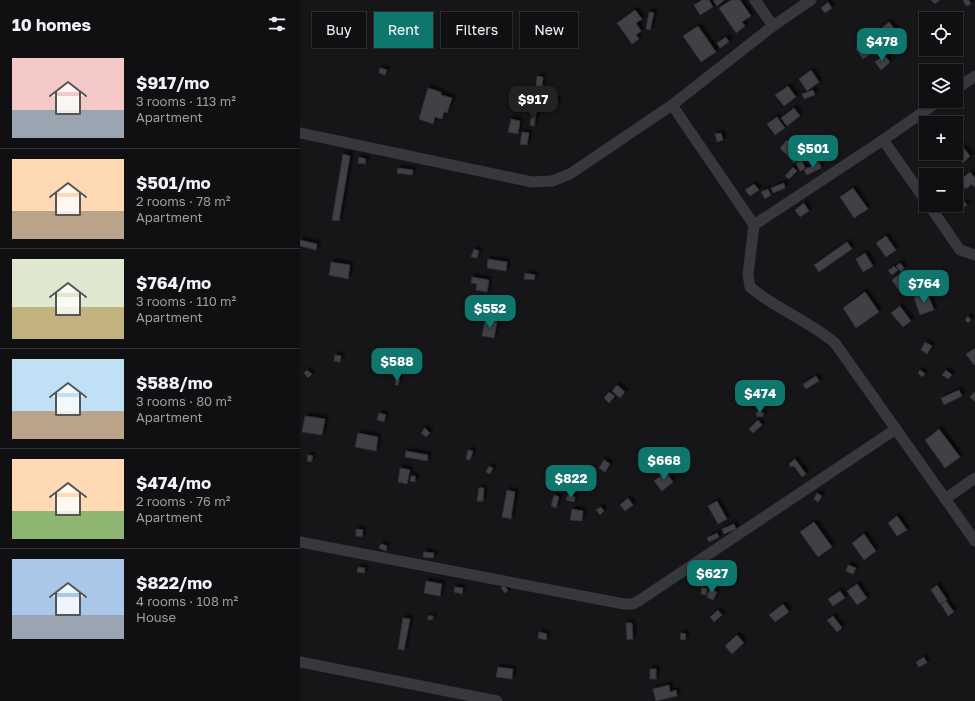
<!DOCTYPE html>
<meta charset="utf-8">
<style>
body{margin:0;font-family:"Golos Text",sans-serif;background:#1e1e20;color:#f1f3f6;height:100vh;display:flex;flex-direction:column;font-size:15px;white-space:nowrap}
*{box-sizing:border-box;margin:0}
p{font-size:13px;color:#9c9d9f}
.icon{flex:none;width:22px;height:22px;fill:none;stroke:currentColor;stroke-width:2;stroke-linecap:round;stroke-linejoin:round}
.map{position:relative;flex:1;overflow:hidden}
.sheet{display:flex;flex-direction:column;background:#101012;width:300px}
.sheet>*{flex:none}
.top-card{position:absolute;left:12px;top:12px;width:380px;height:36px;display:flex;gap:8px}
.controls{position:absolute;left:619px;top:12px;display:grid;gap:8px}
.controls a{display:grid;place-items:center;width:44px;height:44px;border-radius:0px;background:#101012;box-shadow:0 1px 3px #0004,0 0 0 1px #303032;font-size:20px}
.price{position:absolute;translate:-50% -34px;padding:0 9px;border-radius:8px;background:#0f766e;color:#fff;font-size:13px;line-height:26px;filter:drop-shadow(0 1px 2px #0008)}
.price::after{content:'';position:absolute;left:50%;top:24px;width:12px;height:9px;margin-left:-6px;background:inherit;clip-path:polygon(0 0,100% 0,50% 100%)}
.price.selected{background:#222;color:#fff}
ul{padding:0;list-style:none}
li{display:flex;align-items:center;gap:12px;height:100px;padding:0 12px}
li+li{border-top:1px solid #303032}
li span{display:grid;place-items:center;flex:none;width:112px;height:80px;border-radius:0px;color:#555}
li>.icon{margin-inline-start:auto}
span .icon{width:48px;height:48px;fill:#fffc;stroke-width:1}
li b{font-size:17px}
h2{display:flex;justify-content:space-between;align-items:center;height:48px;padding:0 12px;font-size:17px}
.pill{padding:0 14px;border-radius:0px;background:#101012;box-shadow:0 1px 3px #0004,0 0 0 1px #303032;font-size:14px;line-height:36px}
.pill.selected{background:#0f766e;color:#fff}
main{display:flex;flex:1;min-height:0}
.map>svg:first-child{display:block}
</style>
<main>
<section class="sheet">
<h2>10 homes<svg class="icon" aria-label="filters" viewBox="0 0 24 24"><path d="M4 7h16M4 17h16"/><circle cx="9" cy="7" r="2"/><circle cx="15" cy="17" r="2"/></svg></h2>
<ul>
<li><span style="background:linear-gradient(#f6c9c9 65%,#9aa5b1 0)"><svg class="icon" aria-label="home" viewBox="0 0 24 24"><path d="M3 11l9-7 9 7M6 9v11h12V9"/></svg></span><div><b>$917/mo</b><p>3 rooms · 113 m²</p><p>Apartment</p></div></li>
<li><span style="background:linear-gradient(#ffd9b3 65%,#b9a48a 0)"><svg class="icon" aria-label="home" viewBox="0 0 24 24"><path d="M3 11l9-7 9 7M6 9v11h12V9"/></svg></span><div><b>$501/mo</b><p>2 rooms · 78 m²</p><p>Apartment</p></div></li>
<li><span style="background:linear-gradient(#dfe7d0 60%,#c2b280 0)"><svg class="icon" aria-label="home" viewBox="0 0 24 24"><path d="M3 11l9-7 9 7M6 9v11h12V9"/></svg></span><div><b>$764/mo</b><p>3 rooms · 110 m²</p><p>Apartment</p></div></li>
<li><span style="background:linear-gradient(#bfe0f5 65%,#b9a48a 0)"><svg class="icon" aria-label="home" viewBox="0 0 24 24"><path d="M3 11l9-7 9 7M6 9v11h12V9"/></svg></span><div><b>$588/mo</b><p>3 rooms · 80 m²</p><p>Apartment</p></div></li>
<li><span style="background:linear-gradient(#ffd9b3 65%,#8fb573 0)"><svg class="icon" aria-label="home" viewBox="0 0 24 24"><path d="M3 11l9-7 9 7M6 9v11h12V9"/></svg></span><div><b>$474/mo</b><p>2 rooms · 76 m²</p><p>Apartment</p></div></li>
<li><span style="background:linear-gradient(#a9c7e8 70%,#9aa5b1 0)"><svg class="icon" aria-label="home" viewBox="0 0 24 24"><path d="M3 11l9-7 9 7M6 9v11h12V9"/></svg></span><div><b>$822/mo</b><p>4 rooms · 108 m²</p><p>House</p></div></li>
</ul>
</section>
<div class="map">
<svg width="675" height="701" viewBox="0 0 675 701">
<defs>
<filter id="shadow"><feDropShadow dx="3" dy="-3" stdDeviation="1" flood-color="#0009"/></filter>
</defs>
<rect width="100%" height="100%" fill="#161618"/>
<g fill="#404145" stroke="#303034" filter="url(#shadow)">
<path d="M402,0H409L413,7L400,15L394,5Z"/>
<path d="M413,0H424L417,6Z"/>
<path d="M431,0H440L451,16L442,22L445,26L436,33L419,8Z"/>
<path d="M631,0H640L635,4Z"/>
<path d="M663,0H669L671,4L666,6Z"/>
<path d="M528,2L532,8L525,13L521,8Z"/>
<path d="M335,10L342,19L336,23L341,31L336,35L339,39L332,44L317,23Z"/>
<path d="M349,12L354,13L350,30L346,29Z"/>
<path d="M589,22L597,32L584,43L576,33Z"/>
<path d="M398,26L416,52L401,62L383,36Z"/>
<path d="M426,37L429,42L420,48L417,43Z"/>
<path d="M569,40L576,50L563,59L556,49Z"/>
<path d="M584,55L590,62L581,70L575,62Z"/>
<path d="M80,68L87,70L85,75L79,73Z"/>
<path d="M511,70L519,82L507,91L499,79Z"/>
<path d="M237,76L243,77L242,87L236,86Z"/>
<path d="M488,86L496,97L484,106L475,95Z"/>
<path d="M128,88L141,92V95L152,98L147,113L144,112L142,119L135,117L133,124L119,119Z"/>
<path d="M513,90L515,95L504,99L502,94Z"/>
<path d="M249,98L258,100L256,106L248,104Z"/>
<path d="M649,101H653L655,104L649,109L645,104Z"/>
<path d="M494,108L500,116L487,126L481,118Z"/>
<path d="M232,113L236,114L234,126L230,125Z"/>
<path d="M477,117L485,128L475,135L467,124Z"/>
<path d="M211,119L220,121L218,134L208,132Z"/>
<path d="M222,132L229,133L227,145L220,144Z"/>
<path d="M421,133L423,140L417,142L415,134Z"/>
<path d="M487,140L493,146L486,154L480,148Z"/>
<path d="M658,141L670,156L663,163L655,153H656V143Z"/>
<path d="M491,150L499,158L494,163L486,154Z"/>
<path d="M43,154L50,156L39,221L32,220Z"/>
<path d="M59,157L66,159L65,164L58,163Z"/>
<path d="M502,160L505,168L500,171L496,163Z"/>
<path d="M519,162L521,168L507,175L504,170Z"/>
<path d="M493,167L497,171L489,179L485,176Z"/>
<path d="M98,168L113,170L112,175L97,173Z"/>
<path d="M670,172L675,178V186L674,187L672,184L666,189L659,181Z"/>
<path d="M484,183L485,188L473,193L471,188Z"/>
<path d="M454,184L459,190L450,196L445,190Z"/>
<path d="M553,188L568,209L554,218L540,197Z"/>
<path d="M468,189L471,195L465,199L461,192Z"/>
<path d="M665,202L667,205L664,207L662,204Z"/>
<path d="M504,203L509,211L500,217L495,210Z"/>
<path d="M586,236L596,250L586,257L576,243Z"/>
<path d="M0,240L17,244L16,250L0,246Z"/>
<path d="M547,242L552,249L519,272L514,265Z"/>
<path d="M174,249L179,251L177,258L171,257Z"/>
<path d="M565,253L573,266L563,272L556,259Z"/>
<path d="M188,259L207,262L206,271L187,268Z"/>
<path d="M31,262L50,265L48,279L29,275Z"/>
<path d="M600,263L604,268L601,272L596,266Z"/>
<path d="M594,266L598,270L592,275L588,271Z"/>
<path d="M225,273L235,275L234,280L224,279Z"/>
<path d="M601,273L610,285L600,292L592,280Z"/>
<path d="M172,277L189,280L187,292L176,290L177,284L171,283Z"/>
<path d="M565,292L579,312L556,328L543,308Z"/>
<path d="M627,292L634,310L620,315L614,297Z"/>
<path d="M600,306L611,321L603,327L591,313Z"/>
<path d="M199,309H204L203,318H198Z"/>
<path d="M668,316L671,320L668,323L665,320Z"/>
<path d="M185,320L197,322L194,338L182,336Z"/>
<path d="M625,342L632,346L627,354L621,350Z"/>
<path d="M675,348V364L674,365L666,354Z"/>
<path d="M35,355L41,356L40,362L34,361Z"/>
<path d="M7,370L12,374L8,378L4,373Z"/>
<path d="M620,370L625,374L622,377L618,373Z"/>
<path d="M646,370L652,375L648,379L642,375Z"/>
<path d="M516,376L519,381L506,389L503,384Z"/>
<path d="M96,378L100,379L98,385H95Z"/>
<path d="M317,385L325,392L320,398L312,391Z"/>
<path d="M659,390L662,396L644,405L641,398Z"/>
<path d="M309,392L315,396L309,403L304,398Z"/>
<path d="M674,392L675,393V402L670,397Z"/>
<path d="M457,411L464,413L462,417L456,416Z"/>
<path d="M79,413L86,415L84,422L77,420Z"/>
<path d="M5,416L25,419L22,435L2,432Z"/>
<path d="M458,420L462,425L453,433L449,429Z"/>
<path d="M125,428L130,433L126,437L121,433Z"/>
<path d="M639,429L660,457L645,468L625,440Z"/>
<path d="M58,433L78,437L76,451L55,447Z"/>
<path d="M168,450L173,451L170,460L166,459Z"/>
<path d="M106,451L128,455L127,461L105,457Z"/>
<path d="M8,455L13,456L11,462L7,461Z"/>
<path d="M495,459L506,474L502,477L494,466L491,467L489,464Z"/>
<path d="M304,460L310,464L305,472L299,468Z"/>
<path d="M189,466L193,468L190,474L186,472Z"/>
<path d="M100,468L110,470L107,484L98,482Z"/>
<path d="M283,471L289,474L287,480L281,477Z"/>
<path d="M366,472L373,482L362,491L354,481Z"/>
<path d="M111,476H115V482L110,481Z"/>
<path d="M179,488H184L183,501H177Z"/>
<path d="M207,490L215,492L211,519L202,517Z"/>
<path d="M517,493L522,496L518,502L514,499Z"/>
<path d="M254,495L259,497L256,508L251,506Z"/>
<path d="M268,495L275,497L274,502L266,500Z"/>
<path d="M328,498L333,505L325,511L320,505Z"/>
<path d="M417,501L427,519L418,524L408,506Z"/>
<path d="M301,507L304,511L300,515L296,510Z"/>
<path d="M272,509L283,511L282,521L270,520Z"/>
<path d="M597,516L607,530L597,536L588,523Z"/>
<path d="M514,522L532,547L518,557L500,532Z"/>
<path d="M434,524L436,529L424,534L422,529Z"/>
<path d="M56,529L63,530L62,537L56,536Z"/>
<path d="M417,533L419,537L409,542L407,538Z"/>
<path d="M564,534L576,551L564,560L552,543Z"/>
<path d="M81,544L87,546L86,551L79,548Z"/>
<path d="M124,552L134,553L133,558L123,557Z"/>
<path d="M548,565L556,568L553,574L546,571Z"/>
<path d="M58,567L65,568L64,573L57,572Z"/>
<path d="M126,581L142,584L140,596L124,593Z"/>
<path d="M557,584L567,598L557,605L547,591Z"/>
<path d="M637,585L647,600L640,604L631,590Z"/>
<path d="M204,586L208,590L205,593L201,588Z"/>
<path d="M155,587L163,588L162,594L154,592Z"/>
<path d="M402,587L407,589L406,595L401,594Z"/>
<path d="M410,588L417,592L413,600L407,597Z"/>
<path d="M540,591L545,598L533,606L528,599Z"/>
<path d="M646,601L654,612L648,616L641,604Z"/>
<path d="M483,604L489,612L475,622L469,615Z"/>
<path d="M418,610L422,615L414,622L410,617Z"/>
<path d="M128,616H133V619L128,620Z"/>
<path d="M533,616L542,628L537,632L527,620Z"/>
<path d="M103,618L110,619L104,650L98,649Z"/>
<path d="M326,623H332L333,639L327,640Z"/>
<path d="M239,632L247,634L246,640L238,638Z"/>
<path d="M381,633L386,634L385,640L380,639Z"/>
<path d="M437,635L444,643L432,654L425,646Z"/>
<path d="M624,657L627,663L619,667L616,662Z"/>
<path d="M198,667L213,669L212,679L196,677Z"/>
<rect x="350" y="669" width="6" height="10"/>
<path d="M369,685L370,692L376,690L377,696L356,701L353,689Z"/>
</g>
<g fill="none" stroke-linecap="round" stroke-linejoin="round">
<g stroke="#37383d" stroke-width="11">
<path d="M455,0L473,26"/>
<path d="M656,89L675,76"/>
<path d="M372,105L454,225L583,140L639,101"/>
<path d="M0,133L232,182L252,181L270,174L372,105L473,26L511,0"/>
<path d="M583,140L626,201"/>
<path d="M629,205L660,250L675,255"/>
<path d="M454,225L448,274L450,287C476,309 509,321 535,343L675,541"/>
<path d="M645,499L675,478"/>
<path d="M0,542L324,604H333L340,600L596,429"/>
<path d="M0,662L197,701"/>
</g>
</g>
</svg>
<div class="controls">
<a><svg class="icon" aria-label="locate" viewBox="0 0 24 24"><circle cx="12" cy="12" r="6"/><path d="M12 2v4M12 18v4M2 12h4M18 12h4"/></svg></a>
<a><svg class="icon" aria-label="layers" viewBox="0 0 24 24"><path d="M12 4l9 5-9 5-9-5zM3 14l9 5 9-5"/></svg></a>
<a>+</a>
<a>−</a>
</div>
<b class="price" style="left:582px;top:62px">$478</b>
<b class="price selected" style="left:233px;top:120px">$917</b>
<b class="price" style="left:513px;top:169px">$501</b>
<b class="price" style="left:624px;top:304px">$764</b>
<b class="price" style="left:190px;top:329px">$552</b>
<b class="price" style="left:97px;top:382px">$588</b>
<b class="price" style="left:460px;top:414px">$474</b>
<b class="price" style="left:364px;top:481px">$668</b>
<b class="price" style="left:271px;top:499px">$822</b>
<b class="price" style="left:412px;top:594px">$627</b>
<div class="top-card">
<a class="pill">Buy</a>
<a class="pill selected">Rent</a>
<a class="pill">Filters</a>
<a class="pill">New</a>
</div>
</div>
</main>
